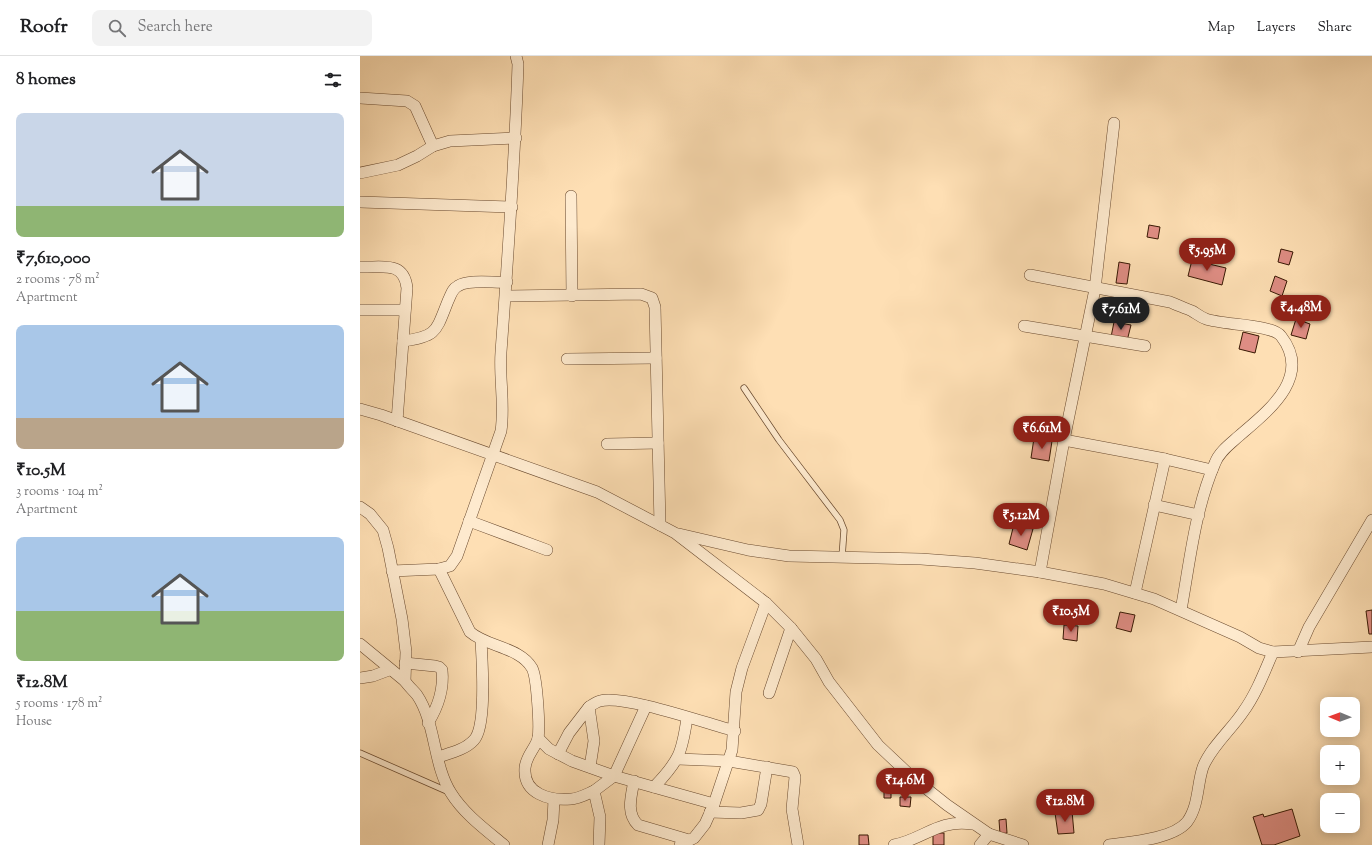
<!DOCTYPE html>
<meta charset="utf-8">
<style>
body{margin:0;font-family:"Sorts Mill Goudy",serif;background:#f2f2f2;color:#202124;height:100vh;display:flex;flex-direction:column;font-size:15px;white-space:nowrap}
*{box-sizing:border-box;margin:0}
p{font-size:13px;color:#757577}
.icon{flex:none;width:22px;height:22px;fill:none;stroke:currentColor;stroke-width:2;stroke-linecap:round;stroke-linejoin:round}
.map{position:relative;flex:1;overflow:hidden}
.panel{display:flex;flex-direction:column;background:#fff;width:360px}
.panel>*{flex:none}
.needle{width:26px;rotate:271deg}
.tools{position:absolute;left:960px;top:641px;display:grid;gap:8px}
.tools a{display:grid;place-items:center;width:40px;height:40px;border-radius:8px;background:#fff;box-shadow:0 2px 10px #0003;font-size:20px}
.price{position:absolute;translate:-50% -34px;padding:0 9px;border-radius:14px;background:#8f2418;color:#fff;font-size:13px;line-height:26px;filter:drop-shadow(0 1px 2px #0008)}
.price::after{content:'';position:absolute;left:50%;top:24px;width:12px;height:9px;margin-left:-6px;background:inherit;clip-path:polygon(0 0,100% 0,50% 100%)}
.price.active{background:#222;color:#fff}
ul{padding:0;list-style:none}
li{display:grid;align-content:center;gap:8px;height:212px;padding:0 16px}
li span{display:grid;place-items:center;height:124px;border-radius:8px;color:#555}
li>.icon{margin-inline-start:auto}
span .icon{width:72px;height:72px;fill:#fffc;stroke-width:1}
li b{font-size:17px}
h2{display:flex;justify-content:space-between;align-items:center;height:48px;padding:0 16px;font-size:17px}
header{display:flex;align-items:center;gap:24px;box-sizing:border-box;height:56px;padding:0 20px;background:#fff;border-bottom:1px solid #e0e0e0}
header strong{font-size:19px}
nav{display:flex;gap:22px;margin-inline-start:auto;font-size:14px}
.search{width:280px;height:36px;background:#f2f2f2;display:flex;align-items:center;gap:10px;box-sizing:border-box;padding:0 14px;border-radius:8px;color:#757577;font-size:15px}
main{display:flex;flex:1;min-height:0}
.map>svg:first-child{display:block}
</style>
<header>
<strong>Roofr</strong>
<div class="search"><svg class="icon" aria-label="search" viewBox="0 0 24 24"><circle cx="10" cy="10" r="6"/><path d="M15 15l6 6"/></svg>Search here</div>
<nav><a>Map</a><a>Layers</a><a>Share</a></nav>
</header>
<main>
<section class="panel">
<h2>8 homes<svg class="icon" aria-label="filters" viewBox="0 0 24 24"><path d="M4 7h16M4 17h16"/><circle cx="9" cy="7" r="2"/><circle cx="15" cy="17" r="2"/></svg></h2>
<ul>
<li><span style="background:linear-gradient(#c9d6e8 75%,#8fb573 0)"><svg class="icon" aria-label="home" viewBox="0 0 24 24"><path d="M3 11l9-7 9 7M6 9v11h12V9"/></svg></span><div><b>₹7,610,000</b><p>2 rooms · 78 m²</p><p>Apartment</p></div></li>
<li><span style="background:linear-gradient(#a9c7e8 75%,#b9a48a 0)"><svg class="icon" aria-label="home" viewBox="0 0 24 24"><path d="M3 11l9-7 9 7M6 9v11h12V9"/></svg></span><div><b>₹10.5M</b><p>3 rooms · 104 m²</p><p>Apartment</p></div></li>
<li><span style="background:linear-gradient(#a9c7e8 60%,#8fb573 0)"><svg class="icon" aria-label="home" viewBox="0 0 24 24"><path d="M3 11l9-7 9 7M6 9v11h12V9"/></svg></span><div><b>₹12.8M</b><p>5 rooms · 178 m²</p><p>House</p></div></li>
</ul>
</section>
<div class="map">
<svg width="1012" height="789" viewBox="0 0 1012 789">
<rect width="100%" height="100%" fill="#fedfb4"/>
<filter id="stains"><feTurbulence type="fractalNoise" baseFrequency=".005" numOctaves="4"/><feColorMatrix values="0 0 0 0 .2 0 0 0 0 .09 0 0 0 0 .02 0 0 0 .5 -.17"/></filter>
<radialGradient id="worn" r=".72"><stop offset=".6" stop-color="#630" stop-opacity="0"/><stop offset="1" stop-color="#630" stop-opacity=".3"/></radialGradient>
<g fill="#df8d84" stroke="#381803">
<path d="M789,169L800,171L798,183L787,181Z"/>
<path d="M921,193L933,196L929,209L918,206Z"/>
<path d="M832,204L866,212L862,229L828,220Z"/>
<path d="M759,206L770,208L767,228L756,227Z"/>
<path d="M915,220L927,225L922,240L910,235Z"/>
<path d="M936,263L950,268L946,283L931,279Z"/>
<path d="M754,266L771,269L767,285L751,281Z"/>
<path d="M883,276L899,280L895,297L879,293Z"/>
<path d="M674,382L692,385L689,405L671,402Z"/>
<path d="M654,468L673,473L667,494L649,488Z"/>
<path d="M1012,554V578H1009L1006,555Z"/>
<path d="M760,556L775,559L771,576L756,572Z"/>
<path d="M704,569L718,570L717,585L703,583Z"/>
<path d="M531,730V742H524V731Z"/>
<path d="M540,741H551L550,751L540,750Z"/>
<path d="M932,753L940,780L914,789H902L893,761L903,758L904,761Z"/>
<path d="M712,755L714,777L698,778L695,757Z"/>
<path d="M646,763L647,777L640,778L639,764Z"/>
<rect x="573" y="777" width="11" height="12"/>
<path d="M499,779H508L509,789H499Z"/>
</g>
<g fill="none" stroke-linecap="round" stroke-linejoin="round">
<g stroke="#6a4a2f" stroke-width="7">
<g id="lane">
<path d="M384,332L419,384L480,464L484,474L482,501"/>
<path d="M0,697L89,736"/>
</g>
</g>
<g stroke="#6a4a2f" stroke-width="12">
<g id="street">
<path d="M0,42L47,45L55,50L73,90"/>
<path d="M0,117L38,109L57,100L73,90L90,85L156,82"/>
<path d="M211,140L212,240"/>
<path d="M0,146L152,151"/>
<path d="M0,211C21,212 44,204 47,232L37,365"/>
<path d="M670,219L810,246C817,249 825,252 832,255C837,258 841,261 846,263C862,269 912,268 921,280C953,321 908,355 879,380C870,388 859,396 855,407C835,453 830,505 821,554"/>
<path d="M146,240L281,238L292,242L295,251L300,469"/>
<path d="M0,254H45"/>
<path d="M664,270L785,290"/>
<path d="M43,285C77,281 76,275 88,245C91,239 92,233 98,230C108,223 134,227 147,226"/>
<path d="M207,303L296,302"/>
<path d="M0,353L21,359L237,436L315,477L406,547L431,572L456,603L469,626L518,689L553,722L587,749L629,778L663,789"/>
<path d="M704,384L805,403L852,414"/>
<path d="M247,388L298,387"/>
<path d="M794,449L839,459"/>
<path d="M0,451L10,458L23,474L28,492L42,563L46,596L45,625C48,630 53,634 57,639C76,667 73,709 91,737C104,758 126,774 144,789"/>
<path d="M109,465L187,494"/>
<path d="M319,478L388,494L429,500L561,503L615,507L680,516L744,528L794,543L880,581L899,592L913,596L1012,591"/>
<path d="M79,513L110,576C127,591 160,591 172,612C177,621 180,671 178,682C176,692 166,699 165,712C163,738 190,745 211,743C218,743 227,738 234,735"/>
<path d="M32,515L79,513L90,510L97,500L141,375C145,348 139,322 141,296C148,200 155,104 158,8L156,0"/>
<path d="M680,516L704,384L735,233L754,67"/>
<path d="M775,537L805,403"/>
<path d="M0,588L45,625"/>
<path d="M938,596L949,571L1012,464"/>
<path d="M45,607L75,610L79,611L82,614C84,633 78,651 68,667"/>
<path d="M0,622L13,620L29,614"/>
<path d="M409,637L431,572"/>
<path d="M229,651C232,649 236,646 240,645C263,638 348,668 375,675"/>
<path d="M178,682L189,693L212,705L254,720L354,748"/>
<path d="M198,698L209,677L229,651L234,685L230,711"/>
<path d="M78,701C90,697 105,694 114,684C127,670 122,604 121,584"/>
<path d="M318,703L369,705L433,716L435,721L432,753L438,789"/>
<path d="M274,725C271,741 266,757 278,769L329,784"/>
<path d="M294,731C319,705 322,697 327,662"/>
<path d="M350,756L381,757L398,754L401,748L407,711"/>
<path d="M188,789L193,764L194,743"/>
<path d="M239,789L240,761L234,735L254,720L286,650"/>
<path d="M320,789L334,782L345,768L354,748L372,694L376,636L382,612L406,547"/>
<path d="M534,789C564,783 578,763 612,768"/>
<path d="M620,789L629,778"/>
<path d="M749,789C770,786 813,783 827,766C839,750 837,728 843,711C851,691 871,674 883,656C896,638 904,617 913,596"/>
</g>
</g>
<use href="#lane" stroke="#feeace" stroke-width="5.5"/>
<use href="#street" stroke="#feeace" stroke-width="11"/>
</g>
<rect width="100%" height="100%" filter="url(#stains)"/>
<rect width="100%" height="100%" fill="url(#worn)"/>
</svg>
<div class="tools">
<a><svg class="needle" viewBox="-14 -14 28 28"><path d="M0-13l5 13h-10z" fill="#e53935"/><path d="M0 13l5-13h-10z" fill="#757577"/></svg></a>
<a>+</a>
<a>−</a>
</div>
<b class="price" style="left:847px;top:216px">₹5.95M</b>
<b class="price" style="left:941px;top:273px">₹4.48M</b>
<b class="price active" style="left:761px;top:275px">₹7.61M</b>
<b class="price" style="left:682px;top:394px">₹6.61M</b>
<b class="price" style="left:661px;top:481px">₹5.12M</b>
<b class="price" style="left:711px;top:577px">₹10.5M</b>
<b class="price" style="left:545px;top:746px">₹14.6M</b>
<b class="price" style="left:705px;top:767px">₹12.8M</b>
</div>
</main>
